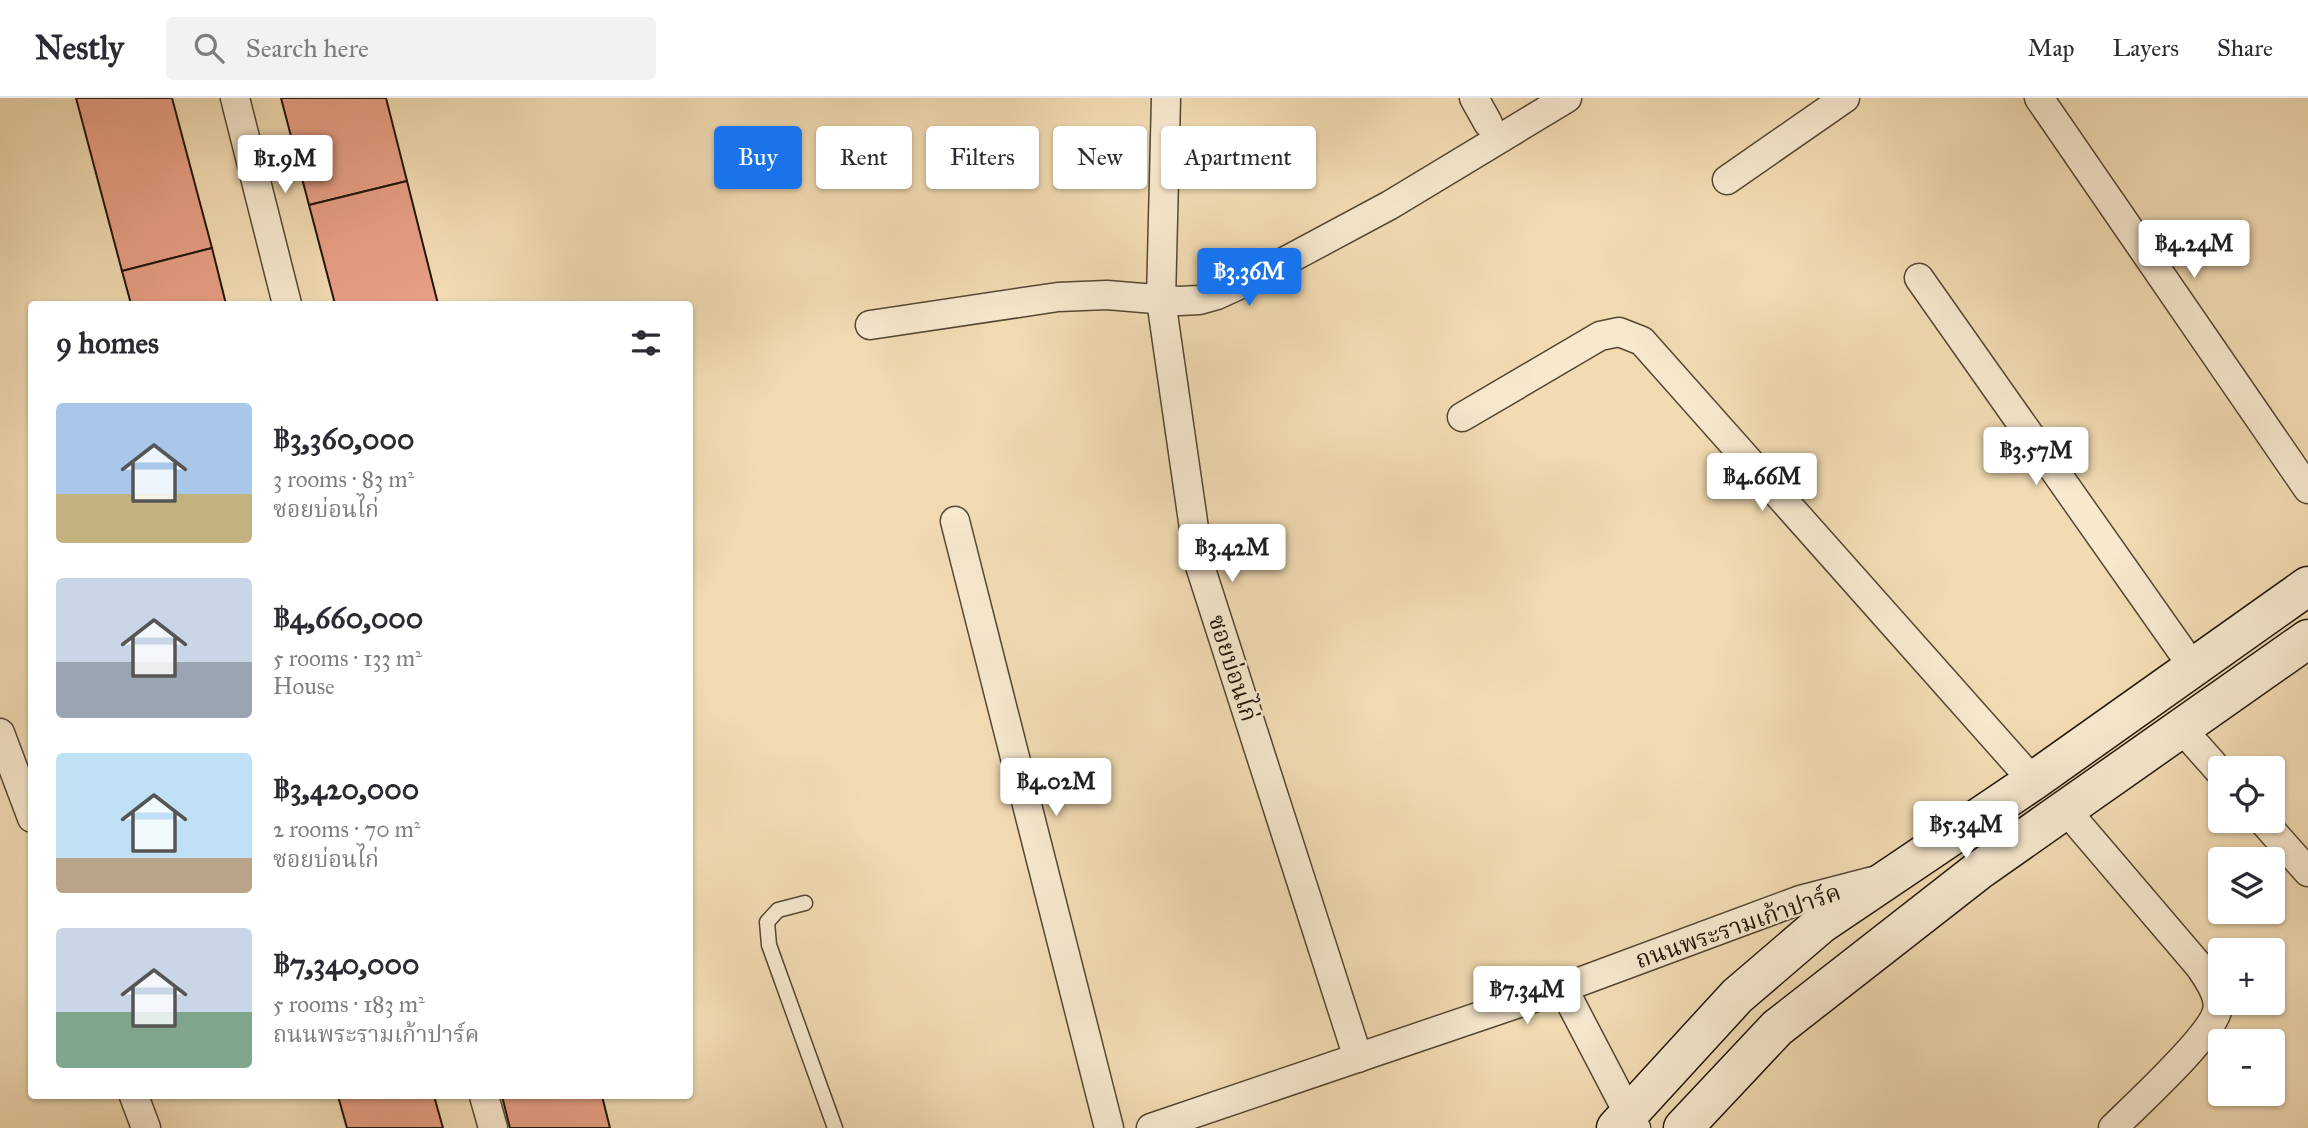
<!DOCTYPE html>
<meta charset="utf-8">
<style>
body{margin:0;font-family:"IM FELL Great Primer","Noto Serif Thai",serif;background:#f2f2f3;color:#2b2b33;height:100vh;display:flex;flex-direction:column;font-size:26px;white-space:nowrap}
*{box-sizing:border-box;margin:0}
p{font-size:23px;color:#7c7c81}
.icon{flex:none;width:38px;height:38px;fill:none;stroke:currentColor;stroke-width:2;stroke-linecap:round;stroke-linejoin:round}
.map{position:relative;flex:1;overflow:hidden}
.details{position:absolute;left:28px;top:203px;width:665px;height:798px;display:flex;flex-direction:column;background:#fff;border-radius:7px;box-shadow:0 2px 5px #0004}
.details>*{flex:none}
.hud{position:absolute;left:714px;top:28px;width:665px;height:63px;display:flex;gap:14px}
.tools{position:absolute;left:2208px;top:658px;display:grid;gap:14px}
.tools a{display:grid;place-items:center;width:77px;height:77px;border-radius:7px;background:#fff;box-shadow:0 2px 5px #0004;font-size:35px}
.price{position:absolute;translate:-50% -60px;padding:0 16px;border-radius:7px;background:#fff;color:#222;font-size:23px;line-height:46px;filter:drop-shadow(0 2px 4px #0008)}
.price::after{content:'';position:absolute;left:50%;top:42px;width:21px;height:16px;margin-left:-10px;background:inherit;clip-path:polygon(0 0,100% 0,50% 100%)}
.price.current{background:#1a73e8;color:#fff}
ul{padding:0;list-style:none}
li{display:flex;align-items:center;gap:21px;height:175px;padding:0 28px}
li span{display:grid;place-items:center;flex:none;width:196px;height:140px;border-radius:7px;color:#555}
li>.icon{margin-inline-start:auto}
span .icon{width:84px;height:84px;fill:#fffc;stroke-width:1}
li b{font-size:30px}
h2{display:flex;justify-content:space-between;align-items:center;height:84px;padding:0 28px;font-size:30px}
.tag{padding:0 24px;border-radius:7px;background:#fff;box-shadow:0 2px 5px #0004;font-size:24px;line-height:63px}
.tag.current{background:#1a73e8;color:#fff}
header{display:flex;align-items:center;gap:42px;box-sizing:border-box;height:98px;padding:0 35px;background:#fff;border-bottom:2px solid #e1e1e2}
header strong{font-size:33px}
nav{display:flex;gap:38px;margin-inline-start:auto;font-size:24px}
.search{width:490px;height:63px;background:#f2f2f3;display:flex;align-items:center;gap:18px;box-sizing:border-box;padding:0 24px;border-radius:7px;color:#7c7c81;font-size:26px}
.map>svg:first-child{display:block}
</style>
<header>
<strong>Nestly</strong>
<div class="search"><svg class="icon" aria-label="search" viewBox="0 0 24 24"><circle cx="10" cy="10" r="6"/><path d="M15 15l6 6"/></svg>Search here</div>
<nav><a>Map</a><a>Layers</a><a>Share</a></nav>
</header>
<div class="map">
<svg width="2308" height="1030" viewBox="0 0 2308 1030">
<rect width="100%" height="100%" fill="#f2dbb3"/>
<filter id="stains"><feTurbulence type="fractalNoise" baseFrequency=".00286" numOctaves="4"/><feColorMatrix values="0 0 0 0 .2 0 0 0 0 .09 0 0 0 0 .02 0 0 0 .5 -.17"/></filter>
<radialGradient id="worn" r=".72"><stop offset=".6" stop-color="#630" stop-opacity="0"/><stop offset="1" stop-color="#630" stop-opacity=".3"/></radialGradient>
<g fill="#e79f85" stroke="#21160a" stroke-width="2">
<path d="M76,0H172L212,150L122,173Z"/>
<path d="M281,0H386L407,83L309,107Z"/>
<path d="M407,83L438,206H335L309,107Z"/>
<path d="M212,150L226,206H131L122,173Z"/>
<path d="M338,998H434L443,1030H347Z"/>
<path d="M502,998H602L610,1030H510Z"/>
</g>
<g fill="none" stroke-linecap="round" stroke-linejoin="round">
<g stroke="#554734" stroke-width="17">
<path id="lane" d="M805,805L778,812L767,824L769,847L835,1030"/>
</g>
<g stroke="#554734" stroke-width="31">
<g id="street">
<path d="M235,0L287,206"/>
<path d="M1166,0L1161,202L1199,465L1358,960"/>
<path d="M1474,0L1488,25"/>
<path d="M2039,0L2308,391"/>
<path d="M1727,82L1845,0"/>
<path d="M1919,180L2193,569"/>
<path d="M870,227L1058,199L1107,197L1179,203L1199,202L1217,197L1250,182L1390,107L1567,0"/>
<path d="M1462,319L1600,238L1619,234L1642,243L2033,683"/>
<path d="M955,423L1109,1030"/>
<path d="M2181,630L2221,675"/>
<path d="M0,635L32,720"/>
<path d="M2066,712L2200,869C2208,881 2221,898 2217,913C2211,939 2135,1008 2113,1030"/>
<path d="M2263,723L2308,774"/>
<path d="M1563,890L1636,1030"/>
<path d="M134,998L146,1030"/>
<path d="M484,998L493,1030"/>
<path d="M1151,1030L1563,890L1800,802L1873,783"/>
</g>
</g>
<g stroke="#21160a" stroke-width="41">
<g id="secondary">
<path d="M1616,1030L1737,898L1821,826L2033,683L2308,488"/>
<path d="M1683,1030L1777,930L1978,773L2308,541"/>
</g>
</g>
<use href="#lane" stroke="#f7e8ce" stroke-width="14"/>
<use href="#street" stroke="#f7e8ce" stroke-width="28"/>
<use href="#secondary" stroke="#f7e8ce" stroke-width="38"/>
</g>
<g text-anchor="middle" dominant-baseline="central" stroke-width="5" stroke-linejoin="round" paint-order="stroke">
<g font-size="24" fill="#21160a" stroke="#f7e8ce">
<text transform="translate(1233 570) rotate(72)">ซอยบ่อนไก่</text>
<text transform="translate(1738 828) rotate(-19)">ถนนพระรามเก้าปาร์ค</text>
</g>
</g>
<rect width="100%" height="100%" filter="url(#stains)"/>
<rect width="100%" height="100%" fill="url(#worn)"/>
</svg>
<div class="tools">
<a><svg class="icon" aria-label="locate" viewBox="0 0 24 24"><circle cx="12" cy="12" r="6"/><path d="M12 2v4M12 18v4M2 12h4M18 12h4"/></svg></a>
<a><svg class="icon" aria-label="layers" viewBox="0 0 24 24"><path d="M12 4l9 5-9 5-9-5zM3 14l9 5 9-5"/></svg></a>
<a>+</a>
<a>−</a>
</div>
<b class="price" style="left:285px;top:97px">฿1.9M</b>
<b class="price" style="left:2194px;top:182px">฿4.24M</b>
<b class="price current" style="left:1249px;top:210px">฿3.36M</b>
<b class="price" style="left:2036px;top:389px">฿3.57M</b>
<b class="price" style="left:1762px;top:415px">฿4.66M</b>
<b class="price" style="left:1232px;top:486px">฿3.42M</b>
<b class="price" style="left:1056px;top:720px">฿4.02M</b>
<b class="price" style="left:1966px;top:763px">฿5.34M</b>
<b class="price" style="left:1527px;top:928px">฿7.34M</b>
<div class="hud">
<a class="tag current">Buy</a>
<a class="tag">Rent</a>
<a class="tag">Filters</a>
<a class="tag">New</a>
<a class="tag">Apartment</a>
</div>
<section class="details">
<h2>9 homes<svg class="icon" aria-label="filters" viewBox="0 0 24 24"><path d="M4 7h16M4 17h16"/><circle cx="9" cy="7" r="2"/><circle cx="15" cy="17" r="2"/></svg></h2>
<ul>
<li><span style="background:linear-gradient(#a9c7e8 65%,#c2b280 0)"><svg class="icon" aria-label="home" viewBox="0 0 24 24"><path d="M3 11l9-7 9 7M6 9v11h12V9"/></svg></span><div><b>฿3,360,000</b><p>3 rooms · 83 m²</p><p>ซอยบ่อนไก่</p></div></li>
<li><span style="background:linear-gradient(#c9d6e8 60%,#9aa5b1 0)"><svg class="icon" aria-label="home" viewBox="0 0 24 24"><path d="M3 11l9-7 9 7M6 9v11h12V9"/></svg></span><div><b>฿4,660,000</b><p>5 rooms · 133 m²</p><p>House</p></div></li>
<li><span style="background:linear-gradient(#bfe0f5 75%,#b9a48a 0)"><svg class="icon" aria-label="home" viewBox="0 0 24 24"><path d="M3 11l9-7 9 7M6 9v11h12V9"/></svg></span><div><b>฿3,420,000</b><p>2 rooms · 70 m²</p><p>ซอยบ่อนไก่</p></div></li>
<li><span style="background:linear-gradient(#c9d6e8 60%,#7fa58c 0)"><svg class="icon" aria-label="home" viewBox="0 0 24 24"><path d="M3 11l9-7 9 7M6 9v11h12V9"/></svg></span><div><b>฿7,340,000</b><p>5 rooms · 183 m²</p><p>ถนนพระรามเก้าปาร์ค</p></div></li>
</ul>
</section>
</div>
